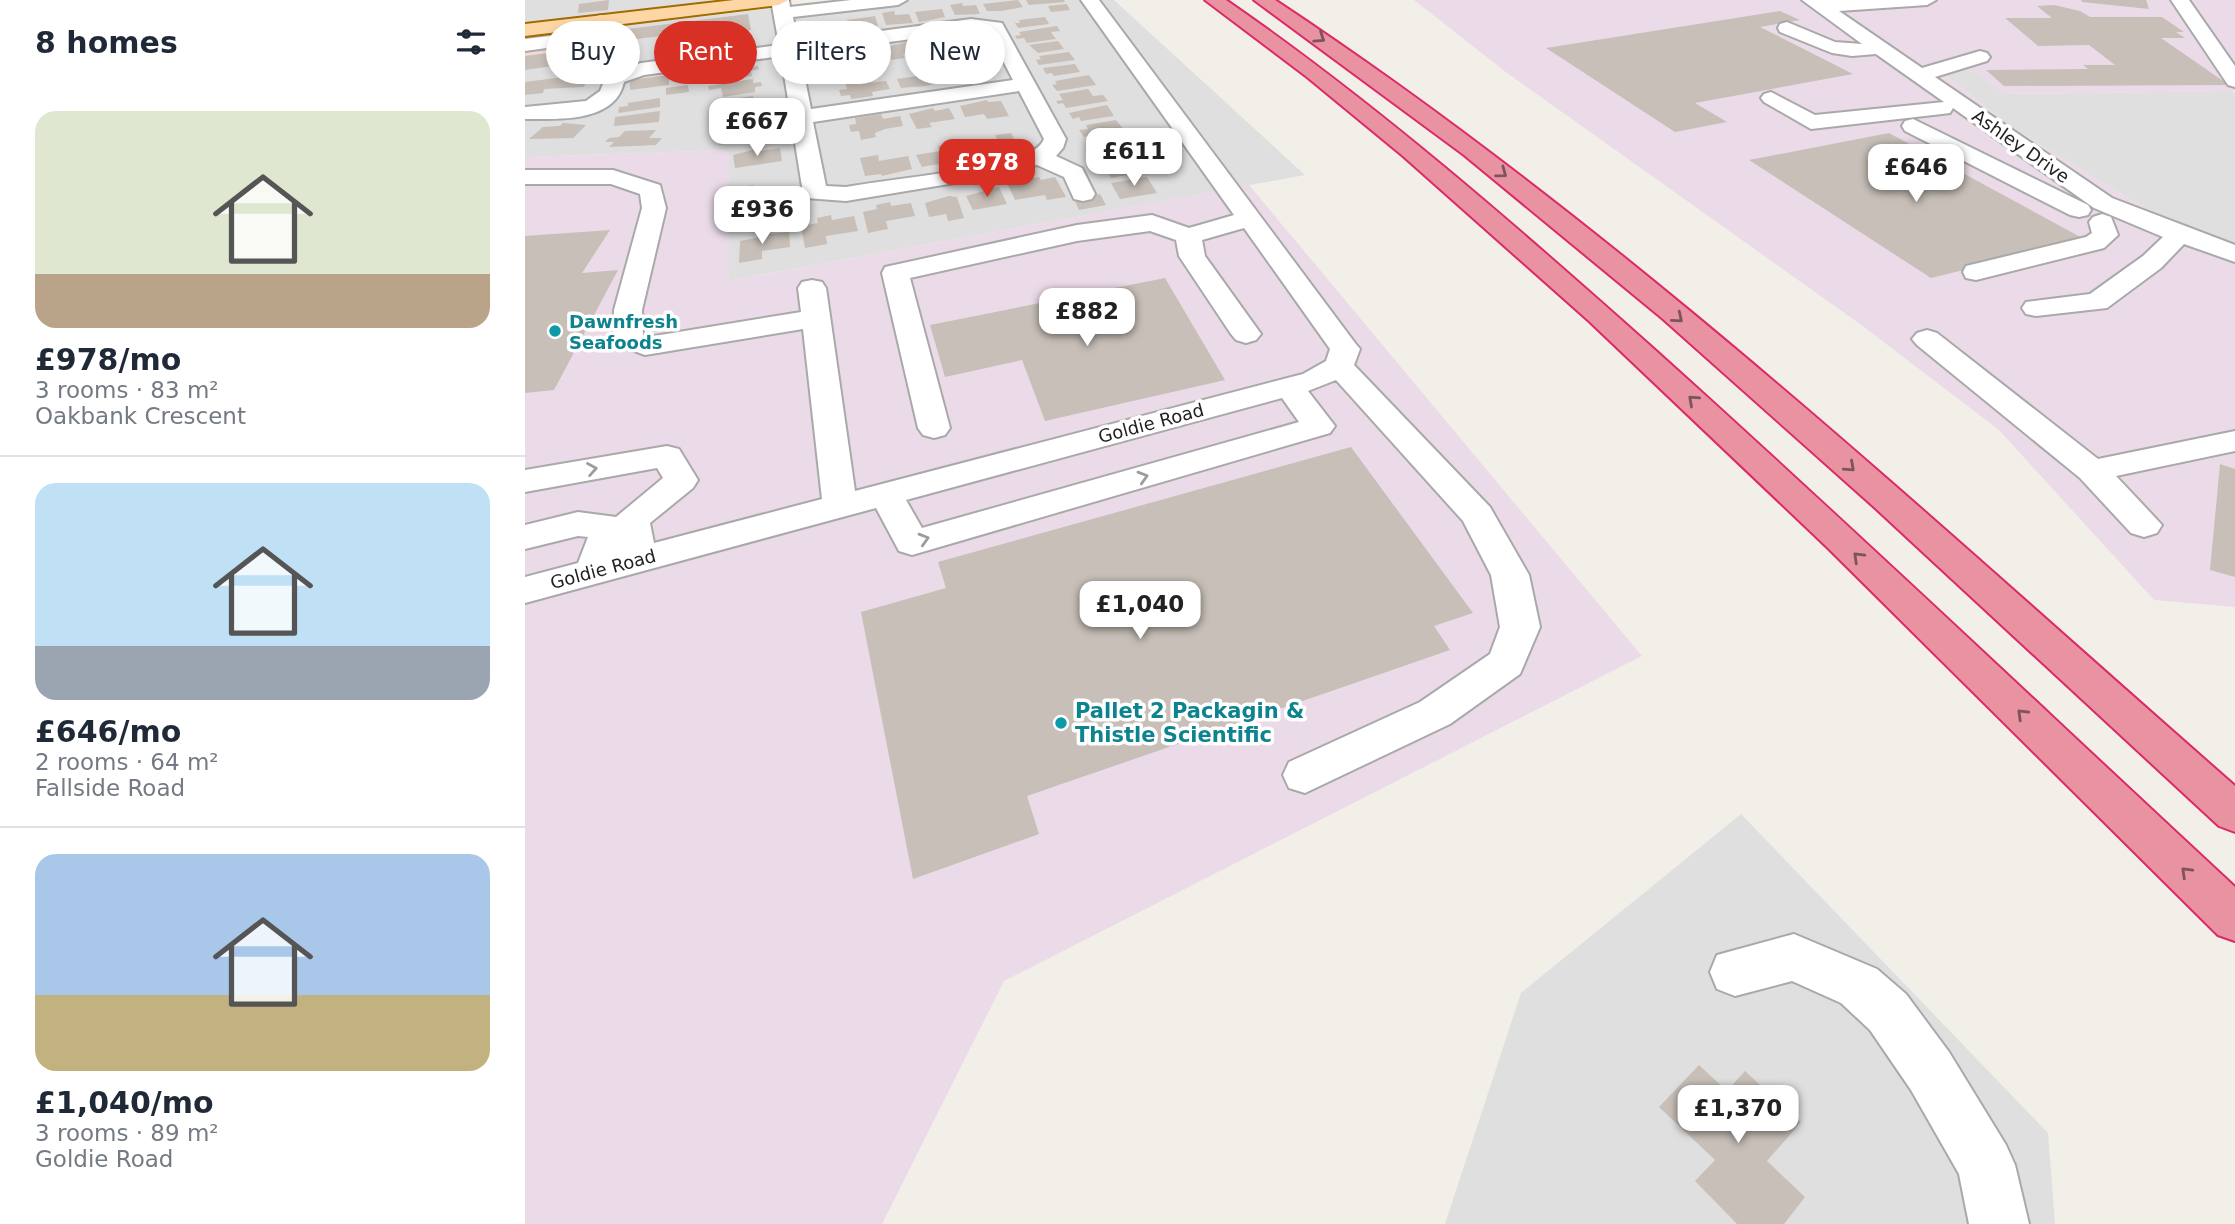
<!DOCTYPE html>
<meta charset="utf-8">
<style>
body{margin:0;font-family:"DejaVu Sans",sans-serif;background:#f2f2f3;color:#1f2937;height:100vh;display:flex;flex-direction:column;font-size:26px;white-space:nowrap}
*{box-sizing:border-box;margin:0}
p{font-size:23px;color:#747a83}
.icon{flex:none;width:38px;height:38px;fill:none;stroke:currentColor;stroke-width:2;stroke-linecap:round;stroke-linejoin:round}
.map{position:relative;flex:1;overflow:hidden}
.details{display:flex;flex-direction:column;background:#fff;width:525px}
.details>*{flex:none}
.guide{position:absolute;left:21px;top:21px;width:665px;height:63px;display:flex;gap:14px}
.price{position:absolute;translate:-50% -60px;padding:0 16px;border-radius:14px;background:#fff;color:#222;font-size:23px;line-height:46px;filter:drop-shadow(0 2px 4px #0008)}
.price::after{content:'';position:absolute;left:50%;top:42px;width:21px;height:16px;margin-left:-10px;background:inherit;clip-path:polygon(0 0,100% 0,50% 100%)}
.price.current{background:#d93025;color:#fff}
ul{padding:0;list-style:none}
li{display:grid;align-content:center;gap:14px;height:371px;padding:0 35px}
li+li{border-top:2px solid #e0e1e3}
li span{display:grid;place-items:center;height:217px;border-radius:21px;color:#555}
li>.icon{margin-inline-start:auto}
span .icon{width:126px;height:126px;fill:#fffc;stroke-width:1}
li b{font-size:30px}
h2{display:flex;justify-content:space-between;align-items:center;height:84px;padding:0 35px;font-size:30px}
.pill{padding:0 24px;border-radius:32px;background:#fff;box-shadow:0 4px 10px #0003;font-size:24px;line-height:63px}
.pill.current{background:#d93025;color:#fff}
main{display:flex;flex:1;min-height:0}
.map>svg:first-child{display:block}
</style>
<main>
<section class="details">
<h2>8 homes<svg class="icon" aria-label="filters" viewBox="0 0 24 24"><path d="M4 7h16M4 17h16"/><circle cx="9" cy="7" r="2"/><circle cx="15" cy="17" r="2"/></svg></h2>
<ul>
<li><span style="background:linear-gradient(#dfe7d0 75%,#b9a48a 0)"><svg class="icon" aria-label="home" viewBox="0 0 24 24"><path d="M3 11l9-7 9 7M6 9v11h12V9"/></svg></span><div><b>£978/mo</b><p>3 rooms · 83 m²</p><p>Oakbank Crescent</p></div></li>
<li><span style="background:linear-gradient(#bfe0f5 75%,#9aa5b1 0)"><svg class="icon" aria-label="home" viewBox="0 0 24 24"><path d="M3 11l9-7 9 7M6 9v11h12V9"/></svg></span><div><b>£646/mo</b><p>2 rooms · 64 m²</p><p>Fallside Road</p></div></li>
<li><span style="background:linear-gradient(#a9c7e8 65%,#c2b280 0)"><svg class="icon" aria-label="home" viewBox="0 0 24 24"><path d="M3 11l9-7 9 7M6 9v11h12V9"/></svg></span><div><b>£1,040/mo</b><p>3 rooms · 89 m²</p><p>Goldie Road</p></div></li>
</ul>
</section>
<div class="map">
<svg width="1710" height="1224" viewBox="0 0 1710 1224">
<rect width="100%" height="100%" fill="#f2efe9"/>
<g fill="#e0dfdf">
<path d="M0,0H189L0,24Z"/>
<path d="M318,0H589L780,175L203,281L204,150L0,157V70L85,59L95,26Z"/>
<path d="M1415,71H1451L1480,94L1707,91L1710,93V245L1633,216L1489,129Z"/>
<path d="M1216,814L1523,1133L1530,1224H920L996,993Z"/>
</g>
<path fill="#f2dad9" d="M91,23L95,26L85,59L0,70V34Z"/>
<g fill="#ebdbe8">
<path d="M889,0H1710V91L1479,94L1451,71L1416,72L1489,129L1633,216L1710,245V607L1629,600L1474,430L1335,324L982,73Z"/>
<path d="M204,150V281L724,185L1117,656L479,981L357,1224H0V157Z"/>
</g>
<path fill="#c8facc" d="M112,55L110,67L73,73L74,60Z"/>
<g fill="#c7bfb8">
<path d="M84,0L83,10L53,13L54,4Z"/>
<path d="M493,0L498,7L476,11H462L458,4Z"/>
<path d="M501,0H539L540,2L504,5Z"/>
<path d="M1556,0H1621L1624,9L1557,2Z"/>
<path d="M437,3L438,6L451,5L455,14L430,15L425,5Z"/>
<path d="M542,4L545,10L526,12L523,6Z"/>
<path d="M1529,5L1555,11L1565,17H1637L1659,32H1651L1660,38H1636L1704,85L1479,86L1461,70L1563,69L1558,65H1590L1564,45L1513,46L1480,18H1527L1512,6Z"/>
<path d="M417,9L420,17L394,22L390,12Z"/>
<path d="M369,11L370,15L384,14L388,23L361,25L357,13Z"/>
<path d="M1255,11L1275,20L1235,27L1328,74L1170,103L1202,122L1150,132L1021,48Z"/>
<path d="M223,14L226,30L187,35L186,30L103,40V29Z"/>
<path d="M350,16L353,26L325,31L322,20Z"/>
<path d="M520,17L524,24L493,28L490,23H495L494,20Z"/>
<path d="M291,23L292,26L297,27L315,25L317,32L282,40L281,36L274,37V32L280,31L278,24Z"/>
<path d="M532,26L535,31L526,32L531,39L502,43L499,38L492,39L490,36L496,35L494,32Z"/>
<path d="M430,35L432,38L442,36L448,44L411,50L406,42Z"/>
<path d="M533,41L539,49L513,53L504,45Z"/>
<path d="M382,42L383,45L396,43L400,51L378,54L380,58L366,60L360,47Z"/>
<path d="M61,48L58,62L0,70V56Z"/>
<path d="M352,49L356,62L315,64L313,54Z"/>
<path d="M544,52L550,60L514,65L511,60L516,59L514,56Z"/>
<path d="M225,63L226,67L233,66L234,69L226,71L227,76L196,80L194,68Z"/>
<path d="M454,63L463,76L425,81L419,72L442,68L440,65Z"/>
<path d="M550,64L555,72L529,76L527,73L521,74L518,68Z"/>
<path d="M69,73L67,83L60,84L59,87L19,89L18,93L0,95V82Z"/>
<path d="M412,73L417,82L401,86L376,88L372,79Z"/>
<path d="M144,75V85L105,90V80Z"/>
<path d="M564,75L571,85L532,91L527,85L532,84L530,81Z"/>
<path d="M228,79V83L236,82L237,86L230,87V92L198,97L196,88L184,90L183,86Z"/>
<path d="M332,79L334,84L361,81L365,89L347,92L348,96L326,99L325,95L316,96L314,90L322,89L320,81Z"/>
<path d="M163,85L164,92L141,95V88Z"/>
<path d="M563,89L568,96L578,95L583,101L541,108L538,103L533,104L531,101L538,100L534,94Z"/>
<path d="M228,96L229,102L238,101V104L231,105L232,109L185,116V111L199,109L198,100Z"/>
<path d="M135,98V107L93,113L94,107L103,106V103Z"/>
<path d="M462,100L463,102L476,101L484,116L462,119L459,114L440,117L435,106Z"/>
<path d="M582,105L589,116L556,121L554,117L548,119L544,113Z"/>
<path d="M408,108L410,111L424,108L430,119L404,123L407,127L392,129L384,114Z"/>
<path d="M135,111L134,122L89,126L90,117Z"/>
<path d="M225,114L226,120L236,119V123L194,129L193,119Z"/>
<path d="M356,114L358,119L375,116L378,126L360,129L350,133L351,137L336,140L334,131L326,132L324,125L331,124L330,118Z"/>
<path d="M591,120L599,130L559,137L554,130L563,129L561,125Z"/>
<path d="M38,123L61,125L48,138L4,139L18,127L35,126Z"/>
<path d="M234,127L236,138L194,145L193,133Z"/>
<path d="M131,130L124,138H137L131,145L84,147L89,142H80L84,138L94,137L100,131Z"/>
<path d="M486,133L491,143L496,142L499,148L494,149L497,156L470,160L468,156L450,159L445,147L466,143L465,141L472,139L470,135Z"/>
<path d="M1364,133L1561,240L1406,278L1224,160Z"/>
<path d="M595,135L601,144L615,142L619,149L574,156L571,151L562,152L560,149L566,148L562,140Z"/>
<path d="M431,143L441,159L415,167L413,164L397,167L391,155L415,151L413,146Z"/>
<path d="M235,148L236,151L255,148L257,161L210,168L208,155Z"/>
<path d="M353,155L354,161L383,156L387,169L357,176L356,174L340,176L335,158Z"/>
<path d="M606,155L618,172L586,178L582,171L575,172L572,167L579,166L576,161Z"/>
<path d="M514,177L516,180L530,177L541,197L522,200L520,195L490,200L483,185L505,181L504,179Z"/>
<path d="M622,177L632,193L595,199L586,183Z"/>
<path d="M228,185L229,192L259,186L262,200L242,203V206L208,210L205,189Z"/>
<path d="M474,187L482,204L448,210L441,196Z"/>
<path d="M575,194L581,205L554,210L549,199Z"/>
<path d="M424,196L432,197L439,218L423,221L421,214L404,217L400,203Z"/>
<path d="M365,202L366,206L386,203L390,216L361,221L363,229L343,233L338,212L352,209L351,205Z"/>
<path d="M306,215L307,220L329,216L333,231L301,236L302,244L280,248L276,226L293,223L292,218Z"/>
<path d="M85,230L57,273L93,270L29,390L0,393V236Z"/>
<path d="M264,232L265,247L237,251V259L214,263L215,241L235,237L234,235Z"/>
<path d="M640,278L700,380L520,421L497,360L420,377L405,325Z"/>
<path d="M826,447L948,613L909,626L925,650L502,796L514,834L388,879L336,612L421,588L413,562Z"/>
<path d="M1695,464L1710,469V577L1685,570Z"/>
<path d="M1174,1065L1202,1091L1220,1071L1276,1122L1242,1161L1280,1197L1259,1224H1212L1170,1181L1190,1160L1134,1107Z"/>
</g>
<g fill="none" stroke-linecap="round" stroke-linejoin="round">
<g stroke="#a9a9a9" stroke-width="4">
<g id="minor">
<path d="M246,0H264L265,7L326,0H382L373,5L268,17L273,42L446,19L477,23L541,139L538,148L531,156L557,168L570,194L567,199L558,201L549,199L539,177L512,165L454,179L321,201L281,198L278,193L256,56L119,75L99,82C90,123 33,119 0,119V107L61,101L75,91L82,74L116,63L254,45ZM446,31L463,32L488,80L286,109L275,54ZM494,91L519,139C516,146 510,150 503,153C446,173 381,177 321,187L301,186L288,122Z"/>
<path d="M556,0H574L830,343L835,349L829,365L965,507L1004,575L1015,627L995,674L925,724L780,793L764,788L758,775L764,762L895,702L965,654L975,627L966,575L938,521L811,380L783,391L810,426L805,433L387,555L374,551L351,508L0,603V577L53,563L63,537L53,536L0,549V525L53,512L91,517L138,478L132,468L0,492V470L142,446L154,449L173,480L168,488L125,523L129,543L297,499L278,329L120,355L93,345L88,339L89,310L117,208L115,194L86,184H0V170H88L135,185L141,208L117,310L118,335L123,337L276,312L273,288L277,282L287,280L297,282L301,288L330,491L778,374L801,361L805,349L719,228L677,240L680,256L736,334L731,340L721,343L711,340L706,334L654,256L651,240L625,231L552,241L385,278L425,428L420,435L409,438L398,435L393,428L357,273L360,267L552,225L627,215L664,228L709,215ZM757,398L774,422L397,528L381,500Z"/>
<path d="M1277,0H1411L1402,5L1314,11L1397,68L1455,51L1462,53L1465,57L1462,61L1410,77L1587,198L1710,245V262L1659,244L1636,268L1582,308L1511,316L1501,314L1497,308L1501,302L1565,294L1618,256L1638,237L1569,208L1428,108L1425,113L1417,114L1286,129L1239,102L1236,98L1239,94L1246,92L1290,115L1419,102L1351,54L1327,56L1307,53L1255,32L1253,28L1255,24L1262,22L1310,42L1337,44Z"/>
<path d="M1646,0H1664L1710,66V87L1703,85Z"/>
<path d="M76,15L85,21L80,40L0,51V39L65,31L70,17Z"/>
<path d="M1388,119L1563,205L1566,210L1563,215L1554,217L1545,215L1380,131L1377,126L1380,121Z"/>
<path d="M1577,214L1586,217L1593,235L1579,248L1451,280L1441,278L1438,272L1441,266L1561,237L1567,233L1564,222L1568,217Z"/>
<path d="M1402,330L1412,333L1573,459L1710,431V451L1591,476L1637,525L1632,533L1619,537L1606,533L1555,478L1392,345L1387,339L1392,333Z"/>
<path d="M1269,934L1352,969L1381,994L1424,1052L1481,1145L1490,1165L1504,1224H1444L1434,1174L1386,1090L1345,1030L1316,1003L1267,981L1210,996L1192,989L1185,972L1192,955Z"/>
</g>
</g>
<g stroke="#a06b00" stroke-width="4">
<path id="major" d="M209,0H263L254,5L0,36V24Z"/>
</g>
<g stroke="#dc2a67" stroke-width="4">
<g id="highway">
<path d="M680,0H701C853,105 992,227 1130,350C1326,526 1517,708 1710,887V941L1693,935L1302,547L1064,321L878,156L782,77Z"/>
<path d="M729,0H750C1094,227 1400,514 1710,786V832L1694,826L1348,506L1138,319L939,155Z"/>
</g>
</g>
<use href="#minor" fill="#fff" fill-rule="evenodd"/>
<use href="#major" fill="#fcd6a4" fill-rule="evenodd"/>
<use href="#highway" fill="#e892a2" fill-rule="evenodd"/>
</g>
<defs><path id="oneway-chevron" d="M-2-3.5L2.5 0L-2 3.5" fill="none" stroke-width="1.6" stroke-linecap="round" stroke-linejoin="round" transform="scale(1.75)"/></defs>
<g stroke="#7b545c">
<use href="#oneway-chevron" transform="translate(795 38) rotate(34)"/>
<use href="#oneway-chevron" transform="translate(977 173) rotate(37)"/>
<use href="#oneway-chevron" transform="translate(1153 318) rotate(40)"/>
<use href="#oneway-chevron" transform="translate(1168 400) rotate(-138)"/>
<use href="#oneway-chevron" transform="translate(1325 467) rotate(42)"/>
<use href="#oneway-chevron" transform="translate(1333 557) rotate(-136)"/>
<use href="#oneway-chevron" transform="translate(1497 714) rotate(-136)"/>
<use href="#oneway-chevron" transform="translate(1661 872) rotate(-136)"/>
</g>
<g stroke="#9c9c9c">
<use href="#oneway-chevron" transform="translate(67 469) rotate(-10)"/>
<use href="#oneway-chevron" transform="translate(618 477) rotate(-16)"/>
<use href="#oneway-chevron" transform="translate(399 539) rotate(-16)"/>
</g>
<g fill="#0f9aa8" stroke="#fff" stroke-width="2.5">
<circle cx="30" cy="331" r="7"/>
<circle cx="536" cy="723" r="7"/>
</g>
<g text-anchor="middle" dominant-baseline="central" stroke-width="7" stroke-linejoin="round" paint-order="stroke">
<g font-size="18" fill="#222" stroke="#fff">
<text transform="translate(1496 146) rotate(35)">Ashley Drive</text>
<text transform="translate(626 423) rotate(-15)">Goldie Road</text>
<text transform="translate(78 569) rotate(-15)">Goldie Road</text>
</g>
<g font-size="18" font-weight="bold" fill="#0d838f" stroke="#fff" text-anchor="start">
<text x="44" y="321">Dawnfresh<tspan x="44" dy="21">Seafoods</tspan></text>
</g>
<g font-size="21" font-weight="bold" fill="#0d838f" stroke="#fff" text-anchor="start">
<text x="550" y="711">Pallet 2 Packagin &amp;<tspan x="550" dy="24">Thistle Scientific</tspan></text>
</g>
</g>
</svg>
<b class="price" style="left:232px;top:158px">£667</b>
<b class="price" style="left:609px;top:188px">£611</b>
<b class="price current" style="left:462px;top:199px">£978</b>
<b class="price" style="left:1391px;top:204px">£646</b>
<b class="price" style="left:237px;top:246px">£936</b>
<b class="price" style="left:562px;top:348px">£882</b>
<b class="price" style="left:615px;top:641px">£1,040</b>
<b class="price" style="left:1213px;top:1145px">£1,370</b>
<div class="guide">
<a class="pill">Buy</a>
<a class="pill current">Rent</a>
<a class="pill">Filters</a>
<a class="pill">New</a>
</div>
</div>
</main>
